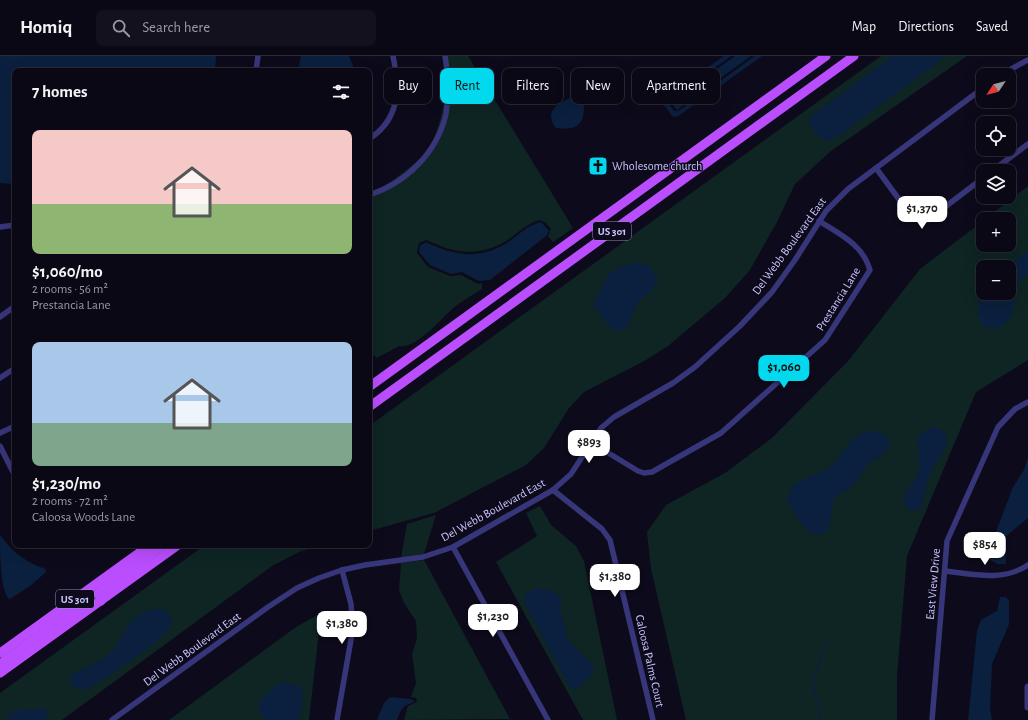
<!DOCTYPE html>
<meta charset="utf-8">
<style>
body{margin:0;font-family:"Alegreya Sans",sans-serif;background:#13111d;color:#f1f3f6;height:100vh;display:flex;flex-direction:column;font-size:15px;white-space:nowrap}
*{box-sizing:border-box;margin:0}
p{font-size:13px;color:#999aa0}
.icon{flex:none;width:22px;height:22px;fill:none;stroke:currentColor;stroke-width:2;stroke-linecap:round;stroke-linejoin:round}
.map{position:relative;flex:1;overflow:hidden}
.side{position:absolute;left:12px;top:12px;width:360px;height:480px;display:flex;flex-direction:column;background:#0a0814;border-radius:8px;box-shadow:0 4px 16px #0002,0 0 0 1px #2a2934}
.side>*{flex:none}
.hud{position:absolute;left:384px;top:12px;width:380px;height:36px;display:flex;gap:8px}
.needle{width:26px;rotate:234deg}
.controls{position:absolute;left:976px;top:12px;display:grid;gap:8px}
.controls a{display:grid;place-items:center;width:40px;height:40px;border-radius:8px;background:#0a0814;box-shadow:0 4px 16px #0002,0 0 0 1px #2a2934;font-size:20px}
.price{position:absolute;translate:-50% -34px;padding:0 9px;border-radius:8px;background:#fff;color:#222;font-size:13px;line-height:26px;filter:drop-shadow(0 1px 2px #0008)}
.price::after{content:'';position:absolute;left:50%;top:24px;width:12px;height:9px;margin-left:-6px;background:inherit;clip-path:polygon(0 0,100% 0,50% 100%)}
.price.active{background:#02d9ee;color:#111}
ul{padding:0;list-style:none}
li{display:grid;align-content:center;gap:8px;height:212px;padding:0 20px}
li span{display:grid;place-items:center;height:124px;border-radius:8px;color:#555}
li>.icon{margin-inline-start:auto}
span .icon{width:72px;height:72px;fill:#fffc;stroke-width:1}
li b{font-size:17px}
h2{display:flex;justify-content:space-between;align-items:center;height:48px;padding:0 20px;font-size:17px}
.tag{padding:0 14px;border-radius:8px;background:#0a0814;box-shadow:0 4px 16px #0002,0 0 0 1px #2a2934;font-size:14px;line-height:36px}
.tag.active{background:#02d9ee;color:#111}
header{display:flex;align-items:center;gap:24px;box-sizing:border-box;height:56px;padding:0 20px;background:#0a0814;border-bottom:1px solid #2a2934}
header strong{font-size:19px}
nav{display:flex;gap:22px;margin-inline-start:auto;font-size:14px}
.search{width:280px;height:36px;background:#13111d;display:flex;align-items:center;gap:10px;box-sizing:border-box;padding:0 14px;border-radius:8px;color:#999aa0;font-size:15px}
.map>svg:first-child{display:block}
</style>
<header>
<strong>Homiq</strong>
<div class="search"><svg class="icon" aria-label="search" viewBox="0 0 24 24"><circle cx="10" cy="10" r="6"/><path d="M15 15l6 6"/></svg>Search here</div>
<nav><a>Map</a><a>Directions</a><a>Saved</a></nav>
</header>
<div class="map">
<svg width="1028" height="664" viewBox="0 0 1028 664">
<rect width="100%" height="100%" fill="#0d0b1b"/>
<g fill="#0e2524" fill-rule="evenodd">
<path d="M444,0H468L573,172L553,186L548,180L551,173L546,167L540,164C527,167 518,177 506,185C487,197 464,199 443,191C437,189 432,186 426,184L419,187L417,197L428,211L450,220L461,219L478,228L482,227V233C472,239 462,245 453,252C442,262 415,294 399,290L377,302L369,296V136C380,134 387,128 396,122C405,115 425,100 430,90C443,67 450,25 444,0Z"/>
<path d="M881,0H967L831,95L795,128L778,164L750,214L725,242L668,290L646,304L584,336L569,352L544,392L526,409L434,457L369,475V370Z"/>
<path d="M1028,130V304L976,336L907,500L897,620V664H686L651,513L647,476L666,449L725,417L772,382L849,304L920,213L983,165V189H1009V163H985ZM983,211H1009V237H983Z"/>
<path d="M540,450L551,469L576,490L584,505L617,664H583L496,506L537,480L526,457Z"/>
<path d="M436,459L424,498L401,502L407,468Z"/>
<path d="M205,489H319L299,496L272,510L62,664H0V637Z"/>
<path d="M424,504L510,663L404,664L408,650L417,646L416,642L411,641L416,627L412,598L417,582L416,565L404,547L399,534L401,507Z"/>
<path d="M321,557L309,664H169L296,571Z"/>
</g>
<g fill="#0b203e">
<path d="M0,0H216L215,15H15V128L0,127Z"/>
<path d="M301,0H349L355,15H298Z"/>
<path d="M724,0H731L687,32C678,36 670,31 662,34L663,40L674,55L680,54L755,0H762L677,61L672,60L653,34L652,30L656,26L679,31Z"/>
<path d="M735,0H751L678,53H676L665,38L664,36L666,35L682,37L688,34Z"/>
<path d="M893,0H946L844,76L829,85C818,83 813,75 809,64L812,59Z"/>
<path d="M570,42L578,44L584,50C584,71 575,74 556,72C544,57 556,48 570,42Z"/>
<path d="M541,166L549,175L546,180L490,224L479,225L462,216L451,218L430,209L419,196L420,190L426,186C454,200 479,204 507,187C518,180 527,169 541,166Z"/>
<path d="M1028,195V218C1004,232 1027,255 998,273C977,273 977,263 979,246C980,238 978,233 983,225V237H1009V211H1006Z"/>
<path d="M638,206L651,211L658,225L652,234L638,246L627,271L621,274H612L593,249L608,218L622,210Z"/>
<path d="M933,371C963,377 936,404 930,418C926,429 925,440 921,451L917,454L909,455L904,446V439L918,418L920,409L917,383L921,377Z"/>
<path d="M869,375C879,375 886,378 890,387L889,392L881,400L868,407L854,429L838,439L833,445L829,474C824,478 818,480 812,477C804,473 786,448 788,440C793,421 816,422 829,411C844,399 849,380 869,375Z"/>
<path d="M1028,402V462L1004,482L1006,508H998L990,504L988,497L1013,431L1024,414Z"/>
<path d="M0,479C12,496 26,506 45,513L46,516L30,530L10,543C0,539 0,492 0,479Z"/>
<path d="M535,532L551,534L561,542V559L564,566L567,583L593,609V618L577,633L570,632L524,546L526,538Z"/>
<path d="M1000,541H1006L1009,545V568L992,608L990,652L992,664H968L977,575L981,564L997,555Z"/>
<path d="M160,553C167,555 175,561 171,569C163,586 108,620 90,632L81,634L73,630L70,624L72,618C84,612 97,608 108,599C128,581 126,553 160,553Z"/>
<path d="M283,626L299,630L303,634L301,659L296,664H265L259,656V646L274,631Z"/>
<path d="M390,641L411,643L415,646C403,649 401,653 397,664H377L384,647Z"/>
<path d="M39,652L47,654L46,664H6L9,658C19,651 28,656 39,652Z"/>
</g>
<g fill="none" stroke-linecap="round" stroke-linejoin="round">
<g stroke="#0b203e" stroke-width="1.5">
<path d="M742,664L743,660"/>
<path d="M821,664L814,633V622L828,582"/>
</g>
<g stroke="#38367a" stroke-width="5.5">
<path d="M256,15L258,0"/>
<path d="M1000,19L1028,4"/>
<path d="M369,83C400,63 400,33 393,0"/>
<path d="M876,112L912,161L921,165L928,164L983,122"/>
<path d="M992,115L1028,88"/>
<path d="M369,139C406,127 437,97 446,58C449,40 448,18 445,0"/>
<path d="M0,171L15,169"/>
<path d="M0,261L15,250"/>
<path d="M0,322L15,312"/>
<path d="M0,377L15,370"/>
<path d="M592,387L638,415L644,417L652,416L721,377L825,284L870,214C863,189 840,178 819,165"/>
<path d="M0,390L15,420"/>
<path d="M553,434L602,473L610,484L653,664"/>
<path d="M453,491L548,664"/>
<path d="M945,515C973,518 1003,526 1028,509"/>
<path d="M112,664L268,551L297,532L319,522L342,514L365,509L423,501L453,491L553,434L571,418L601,372L614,361L673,327L695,311L740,270L772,236L795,204L826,155L848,133L983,32"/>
<path d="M337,664L353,572L351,548L342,514"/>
<path d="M932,664L947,485L998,371L1015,353L1028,346"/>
</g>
<path stroke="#38367a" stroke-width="7" d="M1028,631V651"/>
<g stroke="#ba4dfe" stroke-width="9">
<path d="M369,331L826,0"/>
<path d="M369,351L854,0"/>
<path d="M101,545L98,537L163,489"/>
<path d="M0,597L150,489"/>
<path d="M0,614L4,605L81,549L82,546L79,540"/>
<path d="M0,617L178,489"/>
</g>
</g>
<defs>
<g id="church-square" transform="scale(1)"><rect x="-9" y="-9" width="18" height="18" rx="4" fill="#02d9ee" stroke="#0d0b1b"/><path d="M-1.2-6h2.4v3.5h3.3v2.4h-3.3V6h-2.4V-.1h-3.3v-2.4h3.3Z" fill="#111"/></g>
</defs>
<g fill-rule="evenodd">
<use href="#church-square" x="598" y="110"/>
</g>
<g text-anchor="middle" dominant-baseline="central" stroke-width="3" stroke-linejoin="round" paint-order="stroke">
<g fill="#0d0b1b" stroke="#928dbb" stroke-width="1">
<rect x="593" y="166" width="38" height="18" rx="3"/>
<rect x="56" y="534" width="38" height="18" rx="3"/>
</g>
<g font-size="11" font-weight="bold" fill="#cbc5ff">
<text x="612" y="175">US 301</text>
<text x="75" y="543">US 301</text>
</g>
<g font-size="12" fill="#cbc5ff" stroke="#0d0b1b" text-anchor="start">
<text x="612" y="110">Wholesome church</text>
</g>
<g font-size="12" fill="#cbc5ff" stroke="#0d0b1b">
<text transform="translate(789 190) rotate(-54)">Del Webb Boulevard East</text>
<text transform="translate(838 243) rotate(-58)">Prestancia Lane</text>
<text transform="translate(493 454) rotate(-29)">Del Webb Boulevard East</text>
<text transform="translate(933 528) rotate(-85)">East View Drive</text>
<text transform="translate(192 593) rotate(-36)">Del Webb Boulevard East</text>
<text transform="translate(650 605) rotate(77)">Caloosa Palms Court</text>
</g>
</g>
</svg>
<div class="controls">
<a><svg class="needle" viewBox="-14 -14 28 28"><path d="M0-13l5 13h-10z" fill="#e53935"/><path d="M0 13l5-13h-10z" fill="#999aa0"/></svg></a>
<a><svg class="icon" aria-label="locate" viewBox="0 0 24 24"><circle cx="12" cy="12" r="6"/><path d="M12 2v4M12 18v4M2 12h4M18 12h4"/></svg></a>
<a><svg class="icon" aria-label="layers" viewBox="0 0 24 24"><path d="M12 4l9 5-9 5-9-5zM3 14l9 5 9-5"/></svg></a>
<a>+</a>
<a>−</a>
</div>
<b class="price" style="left:922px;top:174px">$1,370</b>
<b class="price active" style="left:784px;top:333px">$1,060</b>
<b class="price" style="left:589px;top:408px">$893</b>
<b class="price" style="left:985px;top:510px">$854</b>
<b class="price" style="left:615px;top:542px">$1,380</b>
<b class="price" style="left:493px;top:582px">$1,230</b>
<b class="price" style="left:342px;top:589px">$1,380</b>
<div class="hud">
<a class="tag">Buy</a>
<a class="tag active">Rent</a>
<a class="tag">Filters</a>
<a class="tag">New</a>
<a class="tag">Apartment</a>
</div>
<section class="side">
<h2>7 homes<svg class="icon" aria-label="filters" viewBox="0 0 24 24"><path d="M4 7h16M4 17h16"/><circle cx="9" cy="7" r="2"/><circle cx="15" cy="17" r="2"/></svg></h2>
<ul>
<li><span style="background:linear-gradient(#f6c9c9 60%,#8fb573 0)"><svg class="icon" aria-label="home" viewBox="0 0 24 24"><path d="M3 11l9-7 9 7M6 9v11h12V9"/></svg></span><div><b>$1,060/mo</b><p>2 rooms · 56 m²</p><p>Prestancia Lane</p></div></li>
<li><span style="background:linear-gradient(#a9c7e8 65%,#7fa58c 0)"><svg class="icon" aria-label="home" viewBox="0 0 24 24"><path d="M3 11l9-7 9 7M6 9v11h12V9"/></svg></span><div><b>$1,230/mo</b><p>2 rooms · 72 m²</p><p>Caloosa Woods Lane</p></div></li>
</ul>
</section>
</div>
